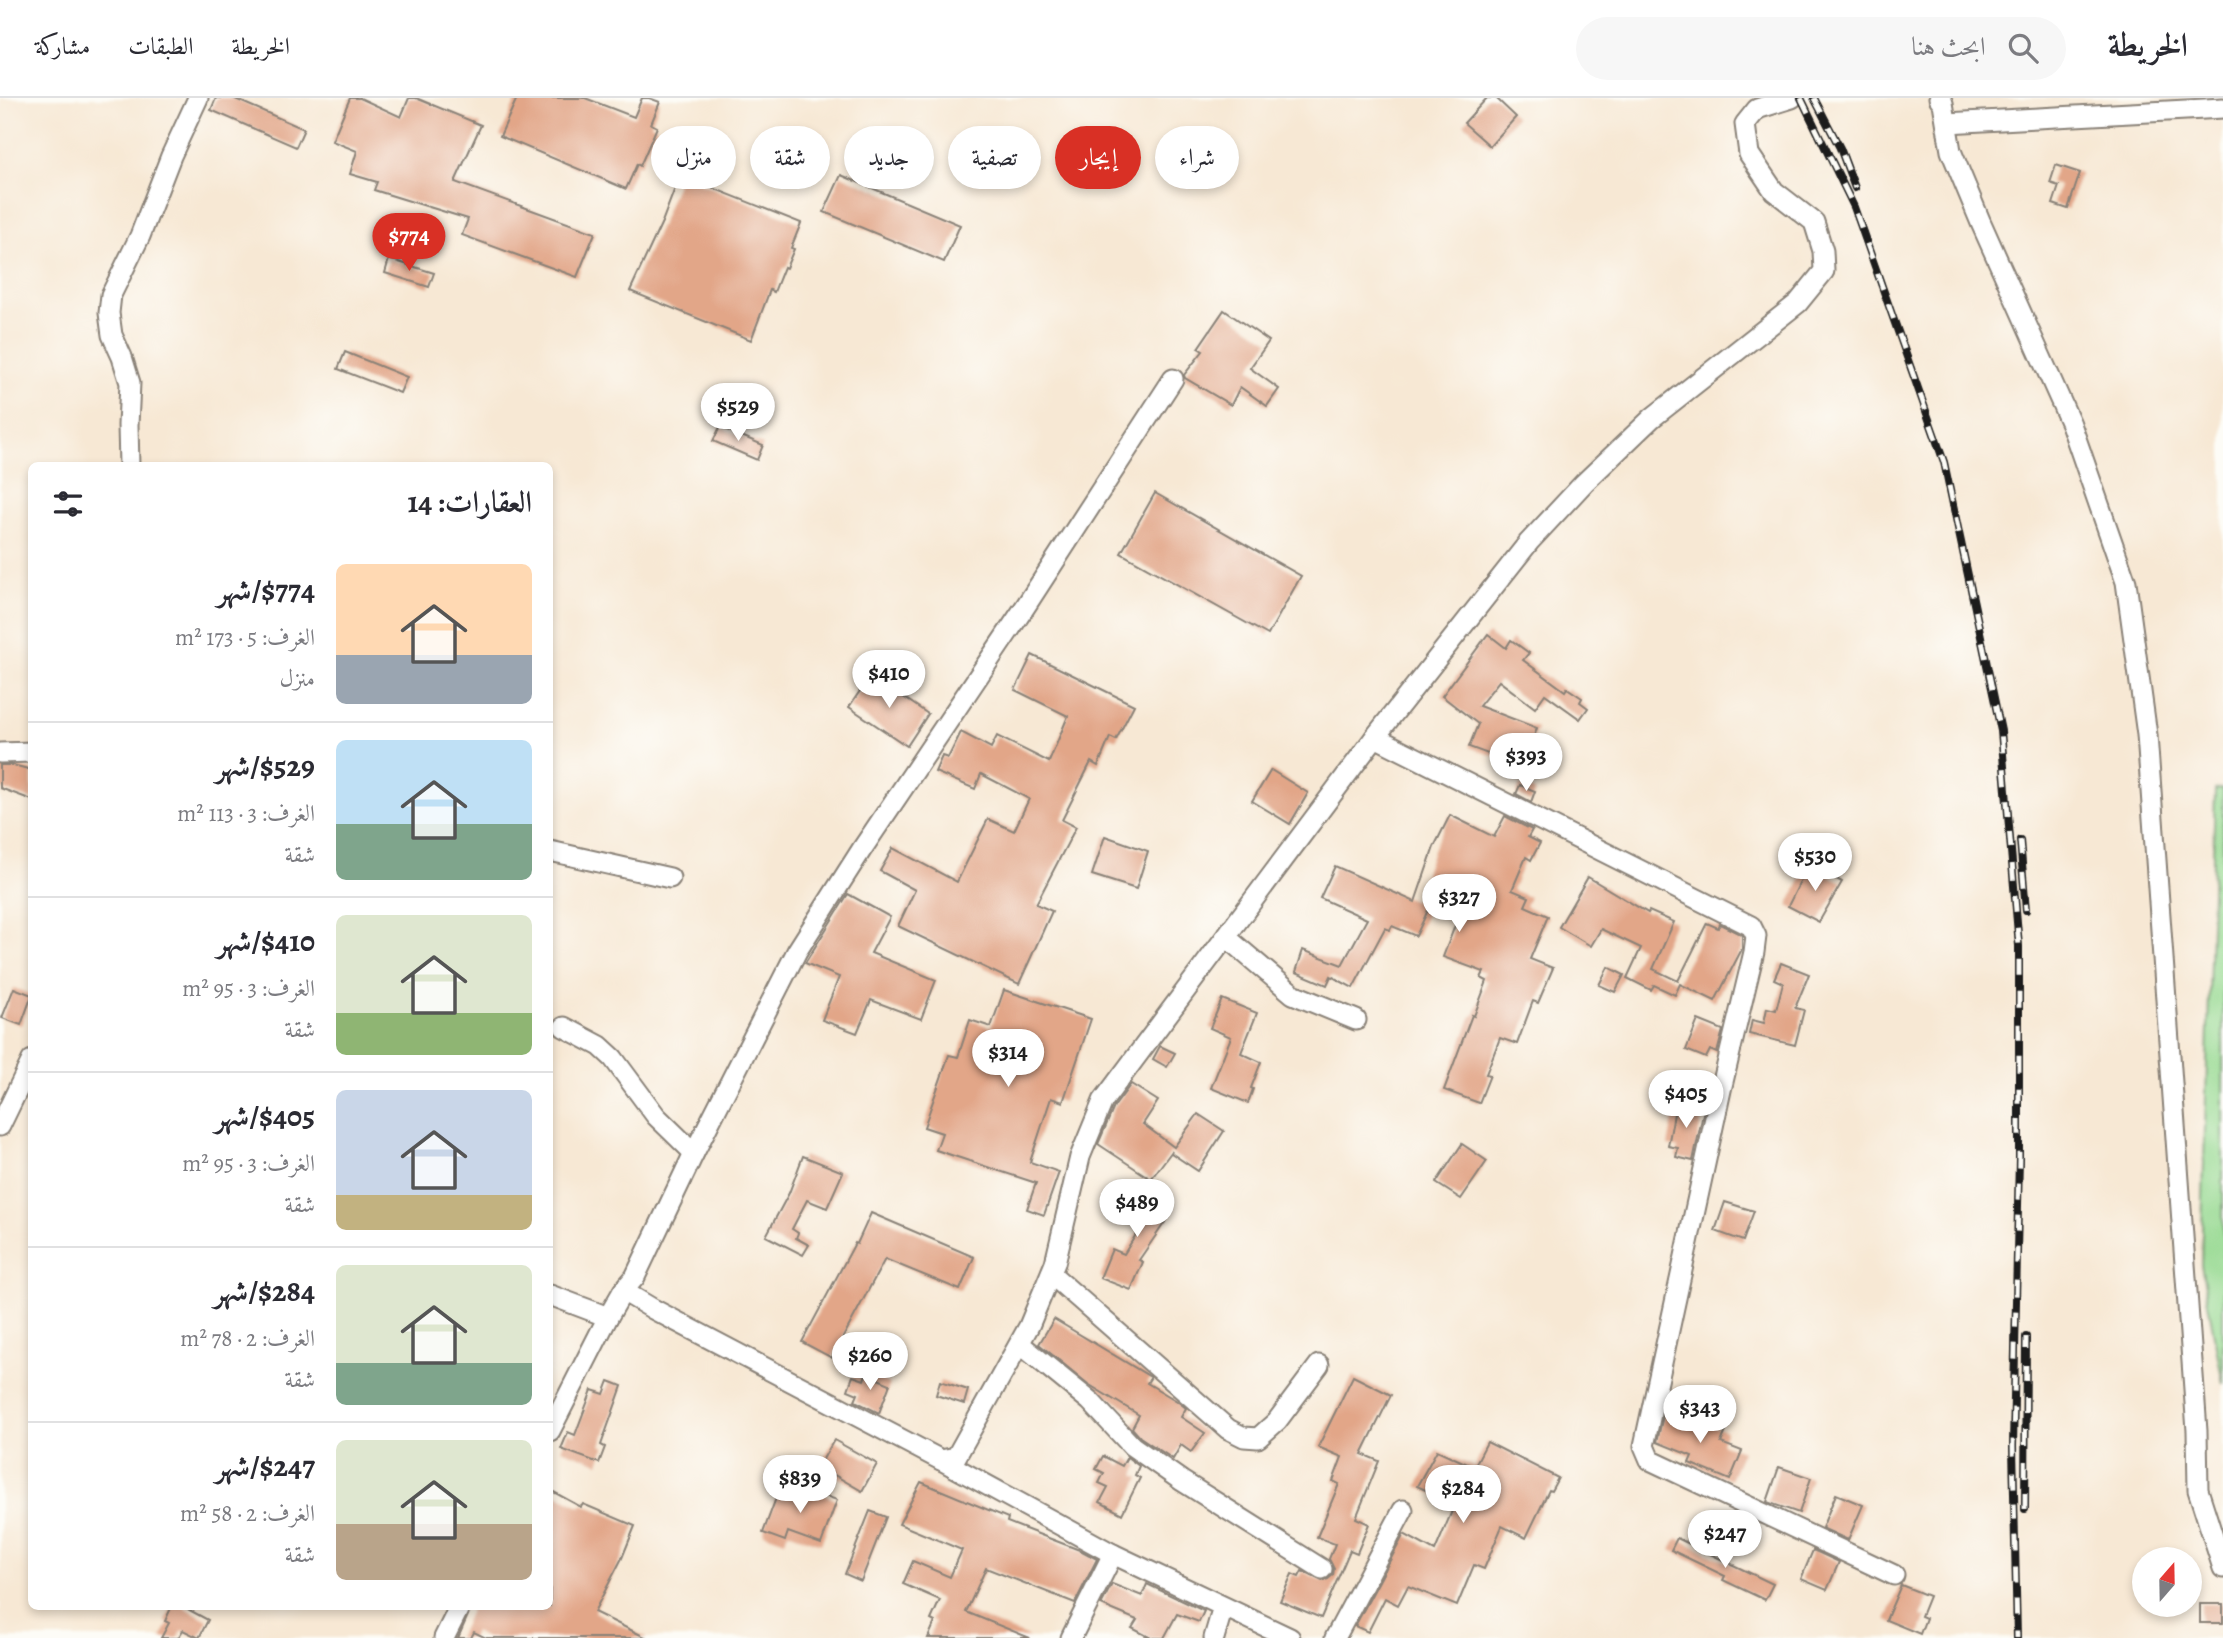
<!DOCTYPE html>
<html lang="ar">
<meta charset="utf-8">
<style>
body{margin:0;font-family:Alegreya,Amiri,serif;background:#f7f7f7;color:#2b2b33;direction:rtl;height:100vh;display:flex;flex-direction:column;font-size:26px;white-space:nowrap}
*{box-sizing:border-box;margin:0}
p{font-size:23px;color:#7c7c81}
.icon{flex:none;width:38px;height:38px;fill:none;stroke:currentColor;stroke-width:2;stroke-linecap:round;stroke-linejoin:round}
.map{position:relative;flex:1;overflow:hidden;direction:ltr}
.panel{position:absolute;left:28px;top:364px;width:525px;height:1148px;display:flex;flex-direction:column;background:#fff;border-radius:10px;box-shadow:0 4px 10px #0003;direction:rtl}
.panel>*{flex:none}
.top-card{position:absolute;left:574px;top:28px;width:665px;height:63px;direction:rtl;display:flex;gap:14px}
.needle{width:46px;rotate:20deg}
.fabs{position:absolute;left:2132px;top:1449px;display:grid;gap:14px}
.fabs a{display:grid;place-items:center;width:70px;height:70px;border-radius:50%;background:#fff;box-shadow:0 4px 10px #0003;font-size:35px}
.price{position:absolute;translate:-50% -60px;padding:0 16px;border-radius:24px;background:#fff;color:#222;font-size:23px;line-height:46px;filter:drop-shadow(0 2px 4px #0008)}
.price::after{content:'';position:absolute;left:50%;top:42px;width:21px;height:16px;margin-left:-10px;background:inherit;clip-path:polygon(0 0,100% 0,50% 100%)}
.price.active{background:#d93025;color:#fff}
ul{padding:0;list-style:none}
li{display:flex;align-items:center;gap:21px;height:175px;padding:0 21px}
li+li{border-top:2px solid #e1e1e2}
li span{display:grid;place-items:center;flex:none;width:196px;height:140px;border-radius:10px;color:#555}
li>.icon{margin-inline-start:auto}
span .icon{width:84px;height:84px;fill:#fffc;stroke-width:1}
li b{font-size:30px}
h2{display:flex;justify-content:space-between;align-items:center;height:84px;padding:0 21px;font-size:30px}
.pill{padding:0 24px;border-radius:32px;background:#fff;box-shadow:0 4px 10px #0003;font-size:24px;line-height:63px}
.pill.active{background:#d93025;color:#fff}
header{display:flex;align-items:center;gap:42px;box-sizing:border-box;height:98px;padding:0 35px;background:#fff;border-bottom:2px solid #e1e1e2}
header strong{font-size:33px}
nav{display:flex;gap:38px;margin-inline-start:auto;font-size:24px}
.search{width:490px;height:63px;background:#f7f7f7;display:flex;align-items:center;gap:18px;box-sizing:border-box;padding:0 24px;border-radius:38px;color:#7c7c81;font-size:26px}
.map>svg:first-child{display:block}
</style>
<header>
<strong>الخريطة</strong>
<div class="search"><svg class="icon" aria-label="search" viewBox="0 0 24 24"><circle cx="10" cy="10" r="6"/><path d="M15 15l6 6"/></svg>ابحث هنا</div>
<nav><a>الخريطة</a><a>الطبقات</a><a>مشاركة</a></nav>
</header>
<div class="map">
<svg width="2223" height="1540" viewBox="0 0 2223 1540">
<rect width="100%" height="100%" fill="#fdfcf7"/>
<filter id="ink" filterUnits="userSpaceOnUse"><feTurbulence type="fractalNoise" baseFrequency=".0143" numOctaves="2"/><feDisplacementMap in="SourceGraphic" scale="14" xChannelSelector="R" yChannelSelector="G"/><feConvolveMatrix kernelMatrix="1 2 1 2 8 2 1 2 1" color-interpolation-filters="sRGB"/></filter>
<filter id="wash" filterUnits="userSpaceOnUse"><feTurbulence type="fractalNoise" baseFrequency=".00686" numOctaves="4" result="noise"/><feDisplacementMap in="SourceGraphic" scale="28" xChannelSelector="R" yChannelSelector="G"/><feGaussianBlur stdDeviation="1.57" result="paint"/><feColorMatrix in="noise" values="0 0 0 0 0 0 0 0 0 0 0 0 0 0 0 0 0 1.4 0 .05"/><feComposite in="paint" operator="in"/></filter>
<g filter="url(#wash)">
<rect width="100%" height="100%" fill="#f7e8d4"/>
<path fill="#96d991" stroke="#597a56" stroke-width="2" d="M2223,691V1286L2201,1167L2215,692Z"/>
<g id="blocks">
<g fill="#e2a688">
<path d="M216,0H233L304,31L296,49L211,12Z"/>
<path d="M350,0H360L401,19L409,0H416L481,27L455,84L595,135L577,179L462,137L468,121L374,92L377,84L350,76L357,53L332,43Z"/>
<path d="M517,0H585L634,19L642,0H649L660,4L651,26L657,29L640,68L637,66L626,91L500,38Z"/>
<path d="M1487,0H1496L1516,19L1490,48L1464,25Z"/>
<path d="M2056,67L2080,75L2068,111L2053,106L2059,88L2050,85Z"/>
<path d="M680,77L801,125L791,150L794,151L786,170L784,169L774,194L770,192L751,242L630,193L662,124Z"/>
<path d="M841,77L960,127L944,164L824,114Z"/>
<path d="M389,161L434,175L429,189L385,175Z"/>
<path d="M1224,212L1269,243L1250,270L1279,291L1267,308L1240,289L1231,307L1185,280L1184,277L1203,253L1198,250Z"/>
<path d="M345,254L407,279L400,295L338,271Z"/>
<path d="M720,329L763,347L757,362L713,343Z"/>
<path d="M1155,395L1301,478L1268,537L1121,455Z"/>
<path d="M1488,536L1506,550L1511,542L1529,555L1523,562L1565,593L1567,590L1582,600L1580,604L1588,610L1580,621L1545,596L1535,610L1499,583L1479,608L1537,630L1523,669L1469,649L1478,626L1442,598Z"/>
<path d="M1032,557L1134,607L1116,642L1110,639L1098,668L1091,664L1062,722L1076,729L1036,806L1052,813L1019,886L898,828L915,792L880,773L893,750L957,784L988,721L1014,733L1029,701L981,676L975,691L935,674L942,658L948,660L961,634L991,650L997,638L1049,664L1068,618L1015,592Z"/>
<path d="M871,577L928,616L907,648L849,609Z"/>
<path d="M0,667H13L32,672V702L0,690Z"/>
<path d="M1271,672L1308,695L1290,726L1252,703Z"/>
<path d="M1520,687L1535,693L1531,704L1516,696Z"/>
<path d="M1450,717L1494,739L1505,718L1532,732L1528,739L1540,745L1531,762L1526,759L1512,792L1529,799L1525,808L1548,818L1530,861L1553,870L1538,905L1533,903L1517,946L1500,940L1486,976L1490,977L1479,1005L1444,992L1472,917L1474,918L1487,883L1481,880L1484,874L1443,859L1462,809L1435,797L1416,838L1392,828L1390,832L1385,830L1353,890L1331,878L1327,887L1296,874L1303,852L1342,867L1367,821L1320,800L1335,768L1415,804L1434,749Z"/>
<path d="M1105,738L1148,753L1136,791L1092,777Z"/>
<path d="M1809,766L1842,784L1819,824L1788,808Z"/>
<path d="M1588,779L1648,815L1649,813L1674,824L1653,871L1678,883L1707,825L1718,830L1720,826L1742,837V851L1715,903L1680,886L1675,897L1654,887L1651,892L1627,880L1641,850L1601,831L1591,848L1559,829Z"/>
<path d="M848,796L890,819L871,855L936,882L921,921L871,902L857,935L822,922L839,879L805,865Z"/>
<path d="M1781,865L1809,876L1795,910L1804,912L1795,947L1749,936L1752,922L1764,925L1767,910L1776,912L1783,885L1774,881Z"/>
<path d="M1608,869L1624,877L1615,894L1599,887Z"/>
<path d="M14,890L32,897L21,927L2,920Z"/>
<path d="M1004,892L1091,921L1063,1004L1051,1000L1030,1064L1059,1074L1044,1117L1027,1111L1036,1085L936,1052L942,1035L924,1029L949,957L958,959L970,922L991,929Z"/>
<path d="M1222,901L1257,915L1241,955L1261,964L1251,990L1253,991L1248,1005L1211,990L1231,939L1210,930Z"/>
<path d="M1698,922L1723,932L1717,955L1710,952L1706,960L1686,952Z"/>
<path d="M1160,948L1175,955L1167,969L1153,961Z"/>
<path d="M1131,986L1158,1003L1143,1026L1174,1049L1198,1016L1224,1033L1198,1073L1171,1055L1172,1053L1151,1081L1098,1046L1114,1009Z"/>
<path d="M1676,1005L1704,1011L1693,1063L1676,1059L1678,1050L1668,1048Z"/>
<path d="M1462,1046L1487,1063L1461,1101L1436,1085Z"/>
<path d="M803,1058L843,1074L827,1110L807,1102L792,1131L798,1135L796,1140L809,1147L803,1157L766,1138L789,1095Z"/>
<path d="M1143,1087L1172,1114L1139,1162L1143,1164L1131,1192L1100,1180L1112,1151L1124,1156L1140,1130L1123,1119Z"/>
<path d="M1725,1104L1754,1113L1743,1143L1715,1133Z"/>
<path d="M871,1115L974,1159L960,1192L885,1161L832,1260L802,1244L855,1145L857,1146Z"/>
<path d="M1054,1221L1149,1278L1151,1279L1147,1285L1177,1303L1186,1310L1181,1319L1205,1335L1191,1354L1181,1347L1173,1361L1140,1339L1132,1330L1139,1317L1088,1286L1039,1246Z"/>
<path d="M866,1276L890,1286L879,1315L855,1303L858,1296L848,1292L853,1278L864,1282Z"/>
<path d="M1353,1278L1391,1297L1362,1356L1379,1363L1356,1420L1369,1426L1357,1455L1350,1452L1321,1520L1280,1503L1292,1476L1299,1479L1302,1473L1322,1483L1328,1481L1333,1477L1334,1471L1329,1461L1335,1446L1317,1439L1339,1386L1333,1383L1342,1359L1318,1349Z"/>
<path d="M609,1283L622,1288L601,1347L605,1349L599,1365L561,1351L568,1334L575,1337L592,1292L604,1296Z"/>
<path d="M940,1283L968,1292L964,1306L936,1297Z"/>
<path d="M1664,1313L1704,1328L1705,1325L1726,1333L1721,1345L1742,1353L1730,1382L1689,1365L1692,1358L1657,1344Z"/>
<path d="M834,1342L877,1366L862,1393L819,1368Z"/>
<path d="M1487,1344L1558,1380L1551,1393L1549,1392L1526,1440L1502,1428L1484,1471L1474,1467L1457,1508L1408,1488L1398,1507L1385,1500L1368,1534L1355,1528L1404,1436L1435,1453L1455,1406L1417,1388L1437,1352L1474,1369Z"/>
<path d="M1103,1358L1122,1368L1127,1359L1139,1368L1135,1377L1140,1380L1122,1416L1100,1404L1108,1389L1099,1385L1104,1375L1096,1371Z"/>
<path d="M1779,1369L1811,1380L1799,1415L1767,1404Z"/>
<path d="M921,1384L1008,1420L1007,1424L1082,1453L1097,1461L1075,1505L986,1470L966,1514L1030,1540H928L935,1524L931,1522L940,1502L903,1486L913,1463L950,1479L962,1452L899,1426Z"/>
<path d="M798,1388L837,1402L821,1446L788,1434L785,1443L763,1435L779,1392L794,1398Z"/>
<path d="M550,1392L581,1409L583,1406L635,1428L622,1460L594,1514L647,1540H486L474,1534L471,1540H458L472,1508H550Z"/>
<path d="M1836,1396L1863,1407L1848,1442L1822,1430Z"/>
<path d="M870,1413L886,1419L861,1483L845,1476Z"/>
<path d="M1677,1440L1773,1486L1765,1502L1723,1482L1725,1478L1671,1452Z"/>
<path d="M1813,1452L1839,1464L1827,1492L1801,1481Z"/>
<path d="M1112,1486L1142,1498L1147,1486L1204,1513L1199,1524L1177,1516L1164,1540H1151L1132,1530L1137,1522L1101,1507Z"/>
<path d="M1901,1487L1929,1498L1921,1518L1926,1520L1920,1536L1886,1522Z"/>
<rect x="2200" y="1506" width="23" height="19"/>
<path d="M172,1508H182L208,1522L199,1540L183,1532L178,1540H161L169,1525L165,1523Z"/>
</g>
</g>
</g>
<g filter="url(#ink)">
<use href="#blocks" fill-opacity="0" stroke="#8a8278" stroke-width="2"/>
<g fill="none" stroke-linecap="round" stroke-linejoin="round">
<g stroke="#8a8278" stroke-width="23">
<g id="minor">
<path d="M1939,0L1943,5L1951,53L1981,125L2071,326L2126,484L2147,637L2197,1333L2198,1392L2223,1470"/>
<path d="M1947,25L2223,10"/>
<path d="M129,368L128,327L130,285L122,259L112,237L109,215L111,197L140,138L171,58L198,0"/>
<path d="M1375,639L1751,828L1756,838L1754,854L1721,992L1644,1348L1650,1362L1894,1477"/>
<path d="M0,655L32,654"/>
<path d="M550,753L670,780"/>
<path d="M1226,839L1293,896L1356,922"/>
<path d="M564,929L600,948L613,960L656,1018L694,1055"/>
<path d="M0,1028L32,962"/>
<path d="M1051,1176L1228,1331L1244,1339L1258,1340L1277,1323L1319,1267"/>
<path d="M623,1193L635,1179L694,1055L797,853L862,751L1025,509L1173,281"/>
<path d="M550,1197L608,1219"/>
<path d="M1020,1246L1090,1303L1132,1348L1182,1383L1322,1471"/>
<path d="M550,1333L608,1219L623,1193L653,1211L941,1362L956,1359L1029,1228L1055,1165L1080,1059L1103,1003L1375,639L1529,444L1584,385L1652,320L1798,205L1824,173L1823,153L1814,124L1774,93L1749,56L1745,26L1757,11L1792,0"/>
<path d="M941,1362L1113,1456L1290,1540"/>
<path d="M444,1540L460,1508"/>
<path d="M1071,1540L1113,1456"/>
<path d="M1214,1540L1223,1509"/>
<path d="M1335,1540L1403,1412"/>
</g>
</g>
<use href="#minor" stroke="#fff" stroke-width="19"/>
<g stroke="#1c1c1c" stroke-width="8">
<g id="rail">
<path d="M1801,0L1854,109L1944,364L2001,633L2019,848V1059L2013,1348L2017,1540"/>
<path d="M1814,0L1840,50L1855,90"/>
<path d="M2020,742L2026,812"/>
<path d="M2025,1411L2026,1239"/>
</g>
</g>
<use href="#rail" stroke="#fdfcf7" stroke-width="5" stroke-dasharray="16" stroke-linecap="butt"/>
</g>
</g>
</svg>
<div class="fabs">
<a><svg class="needle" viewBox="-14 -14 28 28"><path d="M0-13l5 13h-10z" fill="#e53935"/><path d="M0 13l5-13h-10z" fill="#7c7c81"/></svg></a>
</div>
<b class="price active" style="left:409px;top:175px">$774</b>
<b class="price" style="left:738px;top:345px">$529</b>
<b class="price" style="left:889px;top:612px">$410</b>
<b class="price" style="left:1526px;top:695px">$393</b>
<b class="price" style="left:1815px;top:795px">$530</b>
<b class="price" style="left:1459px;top:836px">$327</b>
<b class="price" style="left:1008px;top:991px">$314</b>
<b class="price" style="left:1686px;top:1032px">$405</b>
<b class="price" style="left:1137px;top:1141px">$489</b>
<b class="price" style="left:870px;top:1294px">$260</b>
<b class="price" style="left:1700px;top:1347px">$343</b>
<b class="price" style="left:800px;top:1417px">$839</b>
<b class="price" style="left:1463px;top:1427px">$284</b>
<b class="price" style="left:1725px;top:1472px">$247</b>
<div class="top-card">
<a class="pill">شراء</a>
<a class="pill active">إيجار</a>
<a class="pill">تصفية</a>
<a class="pill">جديد</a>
<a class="pill">شقة</a>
<a class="pill">منزل</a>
</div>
<section class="panel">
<h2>العقارات: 14<svg class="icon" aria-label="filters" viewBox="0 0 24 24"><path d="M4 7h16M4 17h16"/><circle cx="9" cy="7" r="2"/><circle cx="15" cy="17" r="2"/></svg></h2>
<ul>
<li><span style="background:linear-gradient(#ffd9b3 65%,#9aa5b1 0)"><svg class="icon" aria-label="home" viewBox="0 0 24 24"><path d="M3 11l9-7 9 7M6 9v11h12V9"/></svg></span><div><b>$774/شهر</b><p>الغرف: 5 · 173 m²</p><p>منزل</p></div></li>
<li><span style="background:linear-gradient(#bfe0f5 60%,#7fa58c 0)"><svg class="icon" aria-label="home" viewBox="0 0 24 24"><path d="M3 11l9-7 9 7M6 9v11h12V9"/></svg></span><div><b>$529/شهر</b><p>الغرف: 3 · 113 m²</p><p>شقة</p></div></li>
<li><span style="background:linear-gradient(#dfe7d0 70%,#8fb573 0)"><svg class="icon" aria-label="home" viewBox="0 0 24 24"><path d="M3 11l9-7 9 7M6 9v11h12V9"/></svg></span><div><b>$410/شهر</b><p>الغرف: 3 · 95 m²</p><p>شقة</p></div></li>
<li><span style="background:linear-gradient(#c9d6e8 75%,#c2b280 0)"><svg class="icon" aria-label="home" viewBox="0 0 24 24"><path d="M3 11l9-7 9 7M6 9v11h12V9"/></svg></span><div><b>$405/شهر</b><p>الغرف: 3 · 95 m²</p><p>شقة</p></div></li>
<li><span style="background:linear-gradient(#dfe7d0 70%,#7fa58c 0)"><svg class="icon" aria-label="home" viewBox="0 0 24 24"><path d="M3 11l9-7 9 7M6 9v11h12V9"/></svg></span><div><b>$284/شهر</b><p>الغرف: 2 · 78 m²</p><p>شقة</p></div></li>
<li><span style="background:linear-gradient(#dfe7d0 60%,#b9a48a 0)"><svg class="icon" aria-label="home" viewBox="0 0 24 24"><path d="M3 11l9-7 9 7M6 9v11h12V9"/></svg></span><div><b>$247/شهر</b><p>الغرف: 2 · 58 m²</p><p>شقة</p></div></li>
</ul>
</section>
</div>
